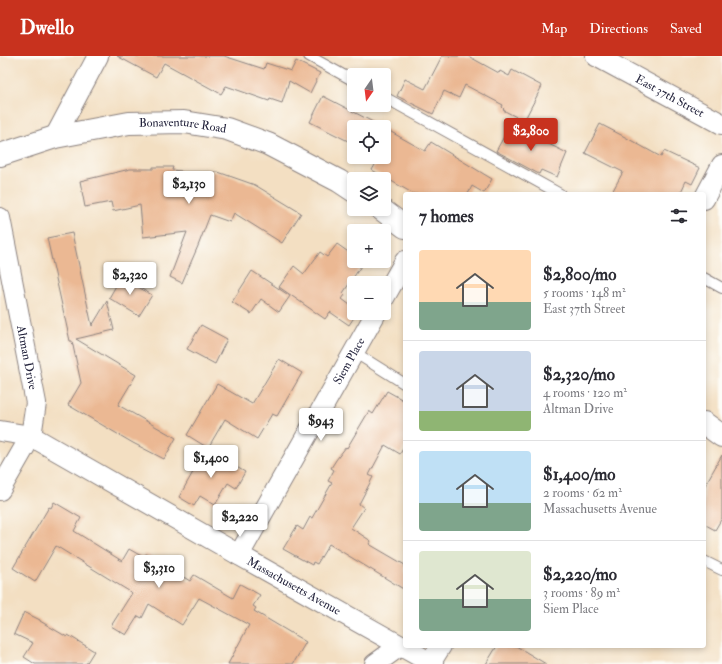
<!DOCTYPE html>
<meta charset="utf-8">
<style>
body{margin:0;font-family:"IM FELL Double Pica",serif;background:#f7f7f7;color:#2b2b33;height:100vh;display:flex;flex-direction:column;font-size:15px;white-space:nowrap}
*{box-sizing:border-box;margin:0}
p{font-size:13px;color:#7c7c81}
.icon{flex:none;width:22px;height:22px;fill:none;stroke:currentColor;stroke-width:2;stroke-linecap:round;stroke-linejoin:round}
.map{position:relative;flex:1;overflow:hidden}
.drawer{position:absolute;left:403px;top:136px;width:303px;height:456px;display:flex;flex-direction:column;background:#fff;border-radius:4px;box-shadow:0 2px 6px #0003}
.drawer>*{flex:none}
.needle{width:26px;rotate:194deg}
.tools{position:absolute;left:347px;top:12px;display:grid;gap:8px}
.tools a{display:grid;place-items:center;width:44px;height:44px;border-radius:4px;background:#fff;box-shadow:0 2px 6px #0003;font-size:20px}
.price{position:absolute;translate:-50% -34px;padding:0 9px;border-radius:4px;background:#fff;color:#222;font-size:13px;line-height:26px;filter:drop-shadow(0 1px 2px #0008)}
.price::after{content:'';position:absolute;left:50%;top:24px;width:12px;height:9px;margin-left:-6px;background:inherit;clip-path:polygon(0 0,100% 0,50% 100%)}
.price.on{background:#c8321e;color:#fff}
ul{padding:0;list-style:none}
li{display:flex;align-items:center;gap:12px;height:100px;padding:0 16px}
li+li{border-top:1px solid #e1e1e2}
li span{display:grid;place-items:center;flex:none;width:112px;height:80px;border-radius:4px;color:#555}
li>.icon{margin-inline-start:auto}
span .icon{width:48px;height:48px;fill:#fffc;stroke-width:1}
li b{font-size:17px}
h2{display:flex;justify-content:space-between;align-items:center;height:48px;padding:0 16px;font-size:17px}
header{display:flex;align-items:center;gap:24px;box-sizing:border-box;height:56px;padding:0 20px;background:#c8321e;color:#fff}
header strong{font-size:19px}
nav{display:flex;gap:22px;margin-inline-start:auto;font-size:14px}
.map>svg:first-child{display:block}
</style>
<header>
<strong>Dwello</strong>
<nav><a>Map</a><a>Directions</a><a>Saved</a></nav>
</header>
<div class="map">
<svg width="722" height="608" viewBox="0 0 722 608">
<rect width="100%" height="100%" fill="#fdfcf7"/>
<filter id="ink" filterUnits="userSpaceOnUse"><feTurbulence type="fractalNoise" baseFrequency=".025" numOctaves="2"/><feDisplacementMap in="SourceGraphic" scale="8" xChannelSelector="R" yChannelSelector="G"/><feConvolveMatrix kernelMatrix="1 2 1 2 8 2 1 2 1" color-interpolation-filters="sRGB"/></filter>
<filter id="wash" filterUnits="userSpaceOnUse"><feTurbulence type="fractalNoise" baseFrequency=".012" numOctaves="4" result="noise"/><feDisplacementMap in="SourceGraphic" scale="16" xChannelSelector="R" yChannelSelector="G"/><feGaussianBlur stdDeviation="0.9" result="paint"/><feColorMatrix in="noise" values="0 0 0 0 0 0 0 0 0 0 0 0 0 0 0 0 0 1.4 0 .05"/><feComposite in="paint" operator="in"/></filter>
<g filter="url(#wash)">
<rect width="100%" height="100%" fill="#f3dfc2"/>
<g id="blocks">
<g fill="#ebb893">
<path d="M117,0H224L264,13L266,7L291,15L296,5L320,17L310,37L289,25L282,47L270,43L269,45L226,30L221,38L164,7L156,21Z"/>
<path d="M442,0H468L499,17L500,15L509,20L512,14L542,30L524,65L503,54L504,53L502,51L503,49L465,29L459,42L444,35L433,58L397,40L405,23L425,33Z"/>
<path d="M323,40L373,66L382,71H354V88L310,66Z"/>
<path d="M511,68L526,76V77L567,97L557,121L541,114L539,118L496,95Z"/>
<path d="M600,68L625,81L661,101L664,95L700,112L692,128L686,125L680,138H611L623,116L585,97Z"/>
<path d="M384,72L425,95L431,86L492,123L484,137L472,130L468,138H414L372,114L375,109L363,103L364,101H384Z"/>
<path d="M153,111H173L172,114L181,115V116H218L255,129L301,157L282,187L234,157L230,166L210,159L198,190L182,227L170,221L187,176L143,181L140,149L113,155L111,146L85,151L80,125L130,113H153Z"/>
<path d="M72,177L92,270L107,245L114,274L76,283L136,319L118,349L176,382L164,403L133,387L68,349L81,327L72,285H70L47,182Z"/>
<path d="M337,188L354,200V205H361L363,207L343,237L345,239L342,243L354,252V257H357L349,269L330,256L325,263L279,231L294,210L304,218L320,196L327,201Z"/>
<path d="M252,215L290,240L279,256L261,243L251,258L232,246Z"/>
<path d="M121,221L152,239L139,260L109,242Z"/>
<path d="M201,269L227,283L215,308L187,293Z"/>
<path d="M279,303L302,317L277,360L272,358L257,383L225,363L208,392L187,379L217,328L252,348Z"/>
<path d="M387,335L405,345V389L400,398L385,389L369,419L373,421L359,448L364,452L351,472L371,485L369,488L405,509V534L329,488L317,508L313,506L312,509L283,493L297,470L303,474L310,461L312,462L332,427L328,425L334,414L331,412L336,404L346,391L347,392L369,355L373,358Z"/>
<path d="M206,393L245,416L236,432L228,427L215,449L200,440L194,450L179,441Z"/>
<path d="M722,399V462L715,474L704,468V431Z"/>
<path d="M54,446L81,462L74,475L122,505L129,493L143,501L146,498L190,525L194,519L233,542L240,528L260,539L253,550L256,552L254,555L306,586L293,608H228L249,569L199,542L182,569L149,548L142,562L138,560L126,579L111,570L132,537L56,490L35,526L13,512L49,451L51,452Z"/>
<path d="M24,556L40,564V565L67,581L68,579L94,595L86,608H35L24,601L33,587L14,578Z"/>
<path d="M497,590H516L546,608H486Z"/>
</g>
</g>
</g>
<g filter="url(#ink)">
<use href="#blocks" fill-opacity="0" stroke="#8a807e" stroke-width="1"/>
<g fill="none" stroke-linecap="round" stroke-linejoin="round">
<g stroke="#8a807e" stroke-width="12">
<g id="service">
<path d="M309,0L354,25"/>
<path d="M384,41L560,138"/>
<path d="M704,222L722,232"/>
<path d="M354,296L405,328"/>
<path d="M704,505L722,514"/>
</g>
</g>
<g stroke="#8a807e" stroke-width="22">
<g id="minor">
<path id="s1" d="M596,0L722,68"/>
<path d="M55,81L98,0"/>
<path d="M704,143L722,109"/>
<path id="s2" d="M0,162L36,347L31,380L0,434"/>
<path d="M384,242L405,205"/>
<path id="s3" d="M0,375L31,380L239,499L433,608"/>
<path id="s4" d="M239,499L376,257"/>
<path d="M431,606L441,590"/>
<path d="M375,608L400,590"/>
</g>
</g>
<g stroke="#8a807e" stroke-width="24">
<g id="tertiary">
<path id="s5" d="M0,99L55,81L129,67L184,66L227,73L268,88L339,125L354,135"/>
<path d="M381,153L405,171"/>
<path d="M704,367L722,380"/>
</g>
</g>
<use href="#service" stroke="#fff" stroke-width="10"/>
<use href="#minor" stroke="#fff" stroke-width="20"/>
<use href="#tertiary" stroke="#fff" stroke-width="22"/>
</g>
</g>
<g text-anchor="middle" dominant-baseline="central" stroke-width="3" stroke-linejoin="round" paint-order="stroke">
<g font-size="12" fill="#22223b" stroke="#fdfcf7">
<text stroke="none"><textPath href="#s1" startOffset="84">East 37th Street</textPath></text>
<text stroke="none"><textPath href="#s5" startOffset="187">Bonaventure Road</textPath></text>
<text stroke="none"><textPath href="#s2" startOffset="142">Altman Drive</textPath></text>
<text stroke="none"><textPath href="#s4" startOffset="223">Siem Place</textPath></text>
<text stroke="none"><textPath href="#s3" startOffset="334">Massachusetts Avenue</textPath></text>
</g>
</g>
</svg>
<div class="tools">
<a><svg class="needle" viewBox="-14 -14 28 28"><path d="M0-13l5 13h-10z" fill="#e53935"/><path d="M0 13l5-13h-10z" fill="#7c7c81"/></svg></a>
<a><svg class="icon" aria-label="locate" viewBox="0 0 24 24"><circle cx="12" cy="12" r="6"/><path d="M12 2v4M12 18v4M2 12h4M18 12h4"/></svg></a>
<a><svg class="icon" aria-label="layers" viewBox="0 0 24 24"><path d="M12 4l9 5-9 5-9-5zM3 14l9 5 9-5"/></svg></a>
<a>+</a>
<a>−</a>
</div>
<b class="price on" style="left:531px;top:96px">$2,800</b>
<b class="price" style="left:189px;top:149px">$2,130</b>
<b class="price" style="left:130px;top:240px">$2,320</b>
<b class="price" style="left:321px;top:386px">$943</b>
<b class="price" style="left:211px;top:423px">$1,400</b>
<b class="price" style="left:240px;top:482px">$2,220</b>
<b class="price" style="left:159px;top:533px">$3,310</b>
<section class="drawer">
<h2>7 homes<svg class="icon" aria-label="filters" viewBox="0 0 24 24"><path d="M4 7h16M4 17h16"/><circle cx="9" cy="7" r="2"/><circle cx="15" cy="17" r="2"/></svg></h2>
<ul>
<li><span style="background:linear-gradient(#ffd9b3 65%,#7fa58c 0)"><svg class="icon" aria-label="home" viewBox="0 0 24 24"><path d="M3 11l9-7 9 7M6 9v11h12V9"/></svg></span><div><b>$2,800/mo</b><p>5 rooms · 148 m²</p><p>East 37th Street</p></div></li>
<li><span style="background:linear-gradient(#c9d6e8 75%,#8fb573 0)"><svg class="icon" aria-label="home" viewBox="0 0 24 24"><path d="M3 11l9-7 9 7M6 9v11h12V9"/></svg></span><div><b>$2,320/mo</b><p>4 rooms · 120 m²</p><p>Altman Drive</p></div></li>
<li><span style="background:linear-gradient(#bfe0f5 65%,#7fa58c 0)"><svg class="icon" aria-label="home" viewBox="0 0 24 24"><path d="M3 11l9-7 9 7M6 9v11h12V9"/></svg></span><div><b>$1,400/mo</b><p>2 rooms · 62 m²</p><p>Massachusetts Avenue</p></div></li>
<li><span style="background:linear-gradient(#dfe7d0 60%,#7fa58c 0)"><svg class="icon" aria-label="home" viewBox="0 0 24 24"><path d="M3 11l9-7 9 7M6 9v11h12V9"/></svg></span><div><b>$2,220/mo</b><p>3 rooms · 89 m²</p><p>Siem Place</p></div></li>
</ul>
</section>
</div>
